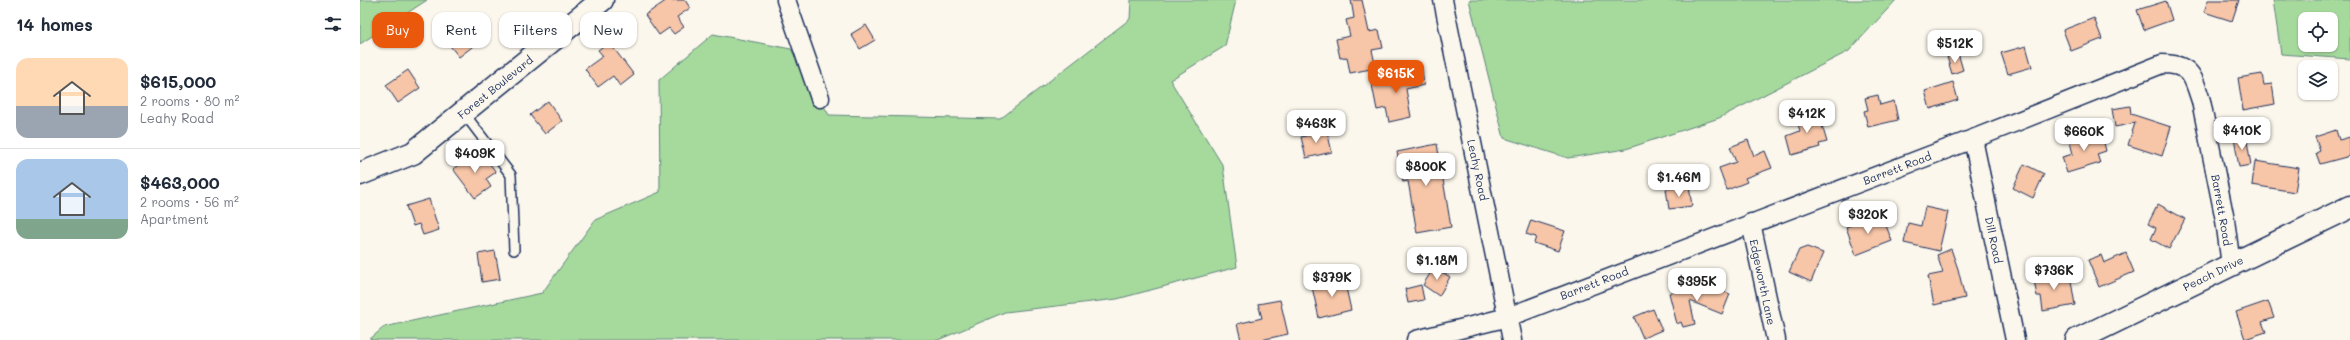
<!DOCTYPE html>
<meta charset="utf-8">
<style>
body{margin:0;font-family:Mali,sans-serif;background:#f6f6f7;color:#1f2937;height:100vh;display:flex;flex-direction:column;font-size:15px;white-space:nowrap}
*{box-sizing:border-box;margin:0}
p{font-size:13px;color:#747a83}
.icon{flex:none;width:22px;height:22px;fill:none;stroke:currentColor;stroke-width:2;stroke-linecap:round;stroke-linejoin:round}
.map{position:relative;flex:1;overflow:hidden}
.side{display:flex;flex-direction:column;background:#fff;width:360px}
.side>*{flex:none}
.banner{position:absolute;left:12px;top:12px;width:380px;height:36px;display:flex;gap:8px}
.fabs{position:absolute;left:1938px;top:12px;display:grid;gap:8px}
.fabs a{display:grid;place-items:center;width:40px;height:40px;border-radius:8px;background:#fff;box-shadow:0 1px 3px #0004;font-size:20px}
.price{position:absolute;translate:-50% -34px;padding:0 9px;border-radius:8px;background:#fff;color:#222;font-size:13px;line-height:26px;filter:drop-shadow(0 1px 2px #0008)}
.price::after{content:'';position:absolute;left:50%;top:24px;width:12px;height:9px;margin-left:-6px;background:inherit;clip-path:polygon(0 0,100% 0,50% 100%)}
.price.active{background:#ea580c;color:#fff}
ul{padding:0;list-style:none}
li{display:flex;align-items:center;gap:12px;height:100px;padding:0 16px}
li+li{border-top:1px solid #e0e1e3}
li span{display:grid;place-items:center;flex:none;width:112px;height:80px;border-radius:12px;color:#555}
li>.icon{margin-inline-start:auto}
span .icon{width:48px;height:48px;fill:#fffc;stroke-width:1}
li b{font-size:17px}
h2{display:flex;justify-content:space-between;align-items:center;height:48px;padding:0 16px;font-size:17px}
.tag{padding:0 14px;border-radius:12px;background:#fff;box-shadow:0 1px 3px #0004;font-size:14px;line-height:36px}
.tag.active{background:#ea580c;color:#fff}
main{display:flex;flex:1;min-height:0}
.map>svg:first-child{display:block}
</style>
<main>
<section class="side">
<h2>14 homes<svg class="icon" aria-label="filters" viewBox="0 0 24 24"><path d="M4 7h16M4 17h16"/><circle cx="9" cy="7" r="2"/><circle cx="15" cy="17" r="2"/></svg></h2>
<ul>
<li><span style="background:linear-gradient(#ffd9b3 60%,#9aa5b1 0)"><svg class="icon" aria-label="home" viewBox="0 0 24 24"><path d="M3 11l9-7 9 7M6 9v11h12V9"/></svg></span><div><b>$615,000</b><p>2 rooms · 80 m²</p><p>Leahy Road</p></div></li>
<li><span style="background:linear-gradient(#a9c7e8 75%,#7fa58c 0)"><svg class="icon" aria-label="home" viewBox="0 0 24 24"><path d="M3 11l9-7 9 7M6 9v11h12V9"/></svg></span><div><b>$463,000</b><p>2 rooms · 56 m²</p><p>Apartment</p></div></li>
</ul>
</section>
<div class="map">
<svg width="1990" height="340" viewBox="0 0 1990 340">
<rect width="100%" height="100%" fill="#fbf7ec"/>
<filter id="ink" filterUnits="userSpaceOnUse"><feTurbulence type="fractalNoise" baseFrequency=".025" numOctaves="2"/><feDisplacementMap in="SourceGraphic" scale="8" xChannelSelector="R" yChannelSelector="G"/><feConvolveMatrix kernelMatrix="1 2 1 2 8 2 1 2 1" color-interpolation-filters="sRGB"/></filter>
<g filter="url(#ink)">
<g fill="#a6da9c" stroke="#60847d" fill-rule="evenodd">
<path d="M0,0H67L0,44Z"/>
<path d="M771,0H876L865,46L810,80L863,166L877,267L757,299L645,312L578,340H9L24,327L182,293L235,220L300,192L299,80L353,34L431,49L469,115L640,119L770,19Z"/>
<path d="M1109,0H1536L1489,51L1359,118L1266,149L1208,158L1144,138Z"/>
<path d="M1913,0H1990V59L1921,54ZM1945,19H1971V45H1945Z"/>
</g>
<g fill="#f7c5a7" stroke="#1b2f5e">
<path d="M307,0H325L330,8L317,17L324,27L314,34L309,28L299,35L285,15Z"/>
<path d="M991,0H1002L1009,32L1019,30L1023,48L1012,50L1016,68L990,73L987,57L980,58L976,39L990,36L986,20L994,18Z"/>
<path d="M1848,0H1879L1872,21L1844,12Z"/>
<path d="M1806,1L1812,20L1784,30L1777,10Z"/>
<path d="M1734,18L1742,39L1711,51L1703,30Z"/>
<path d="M100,24L116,44L99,57L83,37Z"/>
<path d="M506,25L515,40L500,49L491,34Z"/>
<path d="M249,42L274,75L260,86L253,76L238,87L225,69L243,56L238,50Z"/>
<path d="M1666,46L1672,67L1648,74L1641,53Z"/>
<path d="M1598,53L1603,70L1592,74L1587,57Z"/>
<path d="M48,70L60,88L38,103L26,85Z"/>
<path d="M1062,70L1064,85L1046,89L1051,117L1029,122L1026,108L1017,110L1011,80Z"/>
<path d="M1902,74L1904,85L1912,84L1915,104L1883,110L1878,78Z"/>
<path d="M1593,82L1598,100L1570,109L1565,91Z"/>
<path d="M1518,95L1520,105L1534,101L1538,120L1508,127L1504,111L1508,110L1505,98Z"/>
<path d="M188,101L202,121L185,134L170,115Z"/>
<path d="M1770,106L1771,114L1811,127L1802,156L1768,145L1775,123L1755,127L1752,109Z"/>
<path d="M1458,112L1467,142L1459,144L1460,147L1432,155L1427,136L1440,131L1436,118Z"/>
<path d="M1976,130L1979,140L1990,137V156L1960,164L1956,153L1960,151L1955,137Z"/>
<path d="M967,131L972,152L946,158L941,137Z"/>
<path d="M1729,132L1730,137L1742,134L1746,151L1737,154L1740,163L1707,173L1702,157L1713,154L1709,138Z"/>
<path d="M1886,135L1891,165L1879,167L1874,137Z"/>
<path d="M1388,140L1394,156L1405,151L1412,168L1385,178L1387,182L1367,190L1359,168L1376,162L1370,147Z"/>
<path d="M1077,144L1091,227L1057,233L1048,181L1043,182L1037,152Z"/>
<path d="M119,150L136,172L126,179L131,187L115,198L93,169Z"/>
<path d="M1895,161L1939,168L1935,192L1892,185Z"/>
<path d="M1664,164L1684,174L1673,198L1653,188Z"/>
<path d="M1329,186L1332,206L1309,209L1306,189Z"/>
<path d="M69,199L79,230L63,235L59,224L53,226L46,206Z"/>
<path d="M1798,204L1825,219L1809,249L1791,239L1796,228L1788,224Z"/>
<path d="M1565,207L1588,212L1579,251L1544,243L1548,223L1561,226Z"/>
<path d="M1511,217L1512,222L1523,218L1532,241L1496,255L1486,227Z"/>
<path d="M1171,220L1205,231L1198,251L1174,243L1176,237L1166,234Z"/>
<path d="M1447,247L1463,253L1451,282L1429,272L1439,250Z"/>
<path d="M1591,249L1598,269L1605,298L1574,305L1568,276L1583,273L1577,255Z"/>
<path d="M135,251L140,279L122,282L118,254Z"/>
<path d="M1766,253L1774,272L1739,287L1728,260L1741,255L1744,263Z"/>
<path d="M1074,267L1090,277L1079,296L1063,285Z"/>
<path d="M1689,272L1690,278L1710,275L1715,305L1683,311L1681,296H1677L1673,275Z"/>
<path d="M984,279L991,310L959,318L952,287Z"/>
<path d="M1341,283L1370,294L1362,314L1330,301L1335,324L1323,327L1321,322L1317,324L1309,293L1339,286Z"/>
<path d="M1061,285L1064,300L1048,303L1045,289Z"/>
<path d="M920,300L928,334L901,340H881L877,324L902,318L898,304Z"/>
<path d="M1908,301L1914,318L1902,322L1906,332L1885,339L1876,312Z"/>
<path d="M1293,309L1302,330L1283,338L1274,317Z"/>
</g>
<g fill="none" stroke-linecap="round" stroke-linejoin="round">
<g stroke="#1b2f5e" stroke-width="12">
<path id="service" d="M103,112L151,175L154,250"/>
</g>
<g stroke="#1b2f5e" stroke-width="21">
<g id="minor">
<path d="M426,0L460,98"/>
<path d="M1083,0L1152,340"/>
<path d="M1613,139L1655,340"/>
<path d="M1391,223L1416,340"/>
<path d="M1056,340L1148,317L1613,139L1802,64C1831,64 1833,76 1841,101L1865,220L1871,265"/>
</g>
</g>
<g stroke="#1b2f5e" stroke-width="25">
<path id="tertiary" d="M0,174L53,153L242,0"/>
</g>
<g stroke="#1b2f5e" stroke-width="25">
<path id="secondary" d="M1717,340L1990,207"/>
</g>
<use href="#service" stroke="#fbf7ec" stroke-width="9"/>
<use href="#minor" stroke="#fbf7ec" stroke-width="18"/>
<use href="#tertiary" stroke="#fbf7ec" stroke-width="22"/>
<use href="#secondary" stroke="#fbf7ec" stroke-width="22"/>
</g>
</g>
<g text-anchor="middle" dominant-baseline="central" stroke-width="3" stroke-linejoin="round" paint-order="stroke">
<g font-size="11" fill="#1b2f5e" stroke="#fbf7ec">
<text transform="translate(135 87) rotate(-39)">Forest Boulevard</text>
<text transform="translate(1537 168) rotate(-21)">Barrett Road</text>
<text transform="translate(1118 170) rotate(78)">Leahy Road</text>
<text transform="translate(1862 210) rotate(80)">Barrett Road</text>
<text transform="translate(1634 240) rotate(78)">Dill Road</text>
<text transform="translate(1853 273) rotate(-26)">Peach Drive</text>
<text transform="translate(1403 282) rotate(78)">Edgeworth Lane</text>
<text transform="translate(1234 283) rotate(-21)">Barrett Road</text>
</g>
</g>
</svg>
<div class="fabs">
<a><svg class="icon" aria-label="locate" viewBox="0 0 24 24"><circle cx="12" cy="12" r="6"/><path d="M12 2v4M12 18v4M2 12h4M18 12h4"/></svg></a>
<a><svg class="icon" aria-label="layers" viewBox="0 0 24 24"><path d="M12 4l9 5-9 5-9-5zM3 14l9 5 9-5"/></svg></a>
</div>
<b class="price" style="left:1595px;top:64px">$512K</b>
<b class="price active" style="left:1036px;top:94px">$615K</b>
<b class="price" style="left:1447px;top:134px">$412K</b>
<b class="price" style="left:956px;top:144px">$463K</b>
<b class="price" style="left:1882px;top:151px">$410K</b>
<b class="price" style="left:1724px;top:152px">$660K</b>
<b class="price" style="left:115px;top:174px">$409K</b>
<b class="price" style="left:1066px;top:187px">$800K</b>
<b class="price" style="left:1319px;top:198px">$1.46M</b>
<b class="price" style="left:1508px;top:235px">$320K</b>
<b class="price" style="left:1077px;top:281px">$1.18M</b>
<b class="price" style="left:1694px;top:291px">$736K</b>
<b class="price" style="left:972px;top:298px">$379K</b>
<b class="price" style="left:1337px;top:302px">$395K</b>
<div class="banner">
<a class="tag active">Buy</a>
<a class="tag">Rent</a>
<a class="tag">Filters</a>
<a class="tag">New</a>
</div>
</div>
</main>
